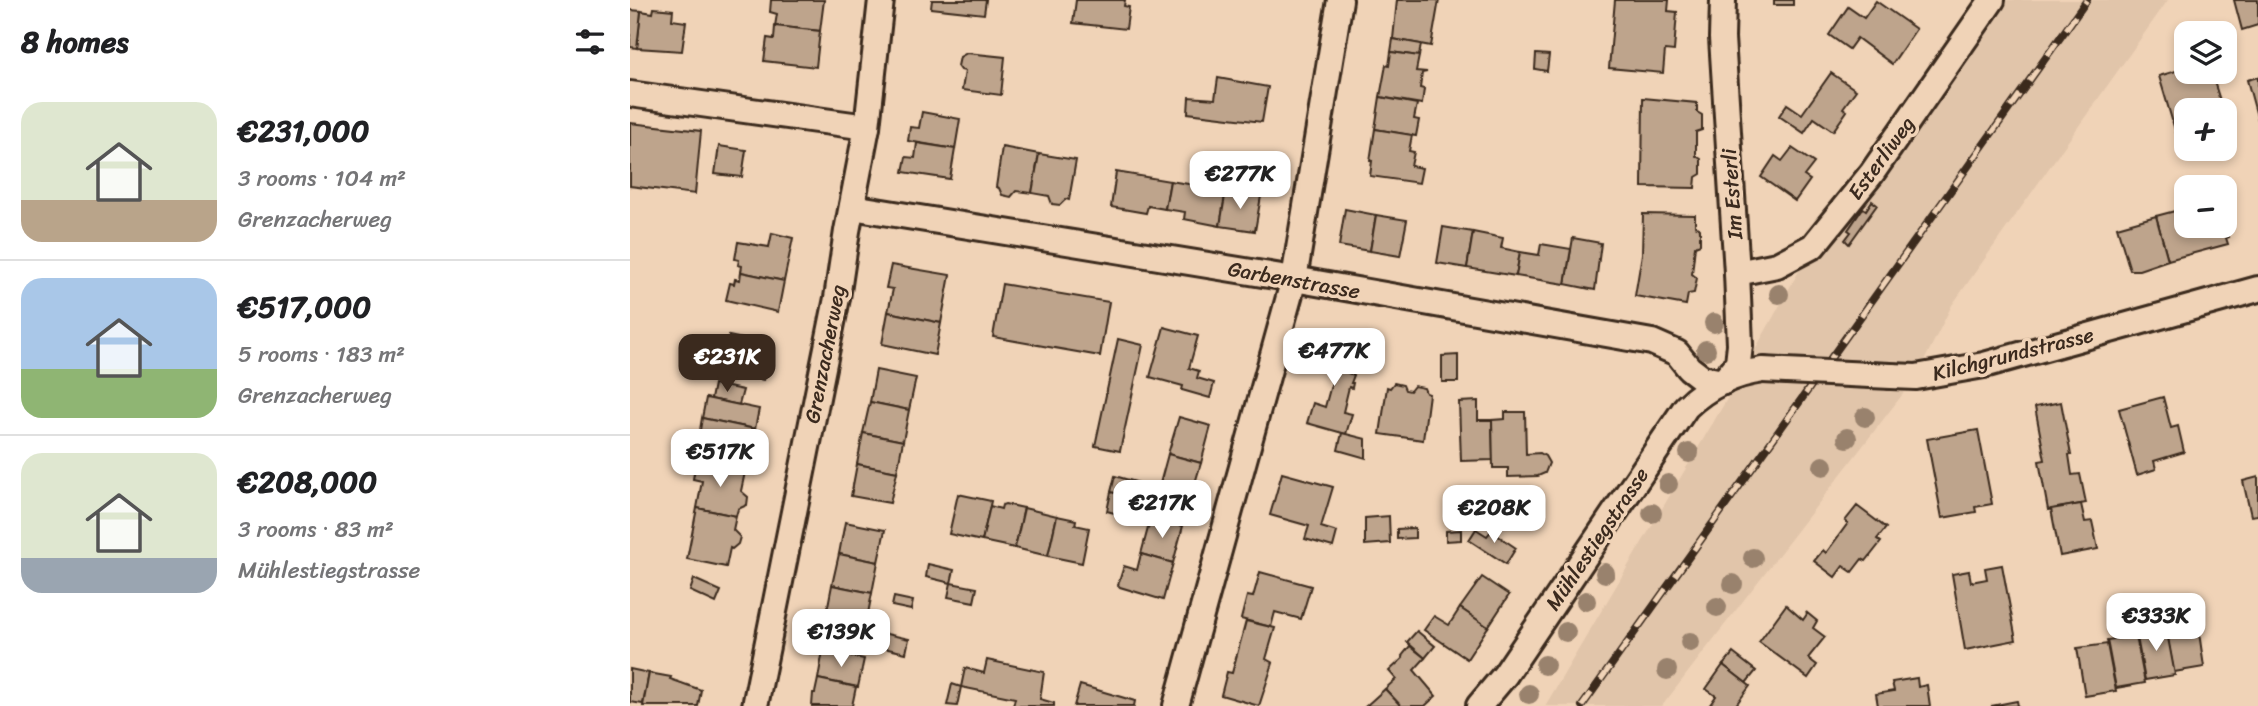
<!DOCTYPE html>
<meta charset="utf-8">
<style>
body{margin:0;font-family:Sriracha,sans-serif;background:#f2f2f2;color:#202124;height:100vh;display:flex;flex-direction:column;font-size:26px;white-space:nowrap}
*{box-sizing:border-box;margin:0}
p{font-size:23px;color:#757577}
.icon{flex:none;width:38px;height:38px;fill:none;stroke:currentColor;stroke-width:2;stroke-linecap:round;stroke-linejoin:round}
.map{position:relative;flex:1;overflow:hidden}
.sheet{display:flex;flex-direction:column;background:#fff;width:630px}
.sheet>*{flex:none}
.buttons{position:absolute;left:1544px;top:21px;display:grid;gap:14px}
.buttons a{display:grid;place-items:center;width:63px;height:63px;border-radius:14px;background:#fff;box-shadow:0 4px 10px #0003;font-size:35px}
.price{position:absolute;translate:-50% -60px;padding:0 16px;border-radius:14px;background:#fff;color:#222;font-size:23px;line-height:46px;filter:drop-shadow(0 2px 4px #0008)}
.price::after{content:'';position:absolute;left:50%;top:42px;width:21px;height:16px;margin-left:-10px;background:inherit;clip-path:polygon(0 0,100% 0,50% 100%)}
.price.selected{background:#3b2a1e;color:#fff}
ul{padding:0;list-style:none}
li{display:flex;align-items:center;gap:21px;height:175px;padding:0 21px}
li+li{border-top:2px solid #e0e0e0}
li span{display:grid;place-items:center;flex:none;width:196px;height:140px;border-radius:21px;color:#555}
li>.icon{margin-inline-start:auto}
span .icon{width:84px;height:84px;fill:#fffc;stroke-width:1}
li b{font-size:30px}
h2{display:flex;justify-content:space-between;align-items:center;height:84px;padding:0 21px;font-size:30px}
main{display:flex;flex:1;min-height:0}
.map>svg:first-child{display:block}
</style>
<main>
<section class="sheet">
<h2>8 homes<svg class="icon" aria-label="filters" viewBox="0 0 24 24"><path d="M4 7h16M4 17h16"/><circle cx="9" cy="7" r="2"/><circle cx="15" cy="17" r="2"/></svg></h2>
<ul>
<li><span style="background:linear-gradient(#dfe7d0 70%,#b9a48a 0)"><svg class="icon" aria-label="home" viewBox="0 0 24 24"><path d="M3 11l9-7 9 7M6 9v11h12V9"/></svg></span><div><b>€231,000</b><p>3 rooms · 104 m²</p><p>Grenzacherweg</p></div></li>
<li><span style="background:linear-gradient(#a9c7e8 65%,#8fb573 0)"><svg class="icon" aria-label="home" viewBox="0 0 24 24"><path d="M3 11l9-7 9 7M6 9v11h12V9"/></svg></span><div><b>€517,000</b><p>5 rooms · 183 m²</p><p>Grenzacherweg</p></div></li>
<li><span style="background:linear-gradient(#dfe7d0 75%,#9aa5b1 0)"><svg class="icon" aria-label="home" viewBox="0 0 24 24"><path d="M3 11l9-7 9 7M6 9v11h12V9"/></svg></span><div><b>€208,000</b><p>3 rooms · 83 m²</p><p>Mühlestiegstrasse</p></div></li>
</ul>
</section>
<div class="map">
<svg width="1628" height="706" viewBox="0 0 1628 706">
<rect width="100%" height="100%" fill="#f0d3b7"/>
<filter id="ink" filterUnits="userSpaceOnUse"><feTurbulence type="fractalNoise" baseFrequency=".0143" numOctaves="2"/><feDisplacementMap in="SourceGraphic" scale="14" xChannelSelector="R" yChannelSelector="G"/><feConvolveMatrix kernelMatrix="1 2 1 2 8 2 1 2 1" color-interpolation-filters="sRGB"/></filter>
<g filter="url(#ink)">
<path fill="#e1c5aa" d="M1362,0H1538L1322,305L1286,377L1032,706H915L1103,389L1183,246Z"/>
<g fill="#bea48c" stroke="#3b2a1e" stroke-width="2">
<path d="M141,0H194L190,31L145,26L147,14L140,12Z"/>
<path d="M302,0H356L354,14L301,8Z"/>
<path d="M446,0H495L494,6L499,7L496,29L443,23Z"/>
<path d="M767,0H809L801,46L763,39Z"/>
<path d="M985,0H1039L1038,11L1047,12L1044,51L1035,50L1033,73L979,68Z"/>
<rect x="1144" y="0" width="19" height="5"/>
<path d="M1604,0H1628V25L1612,30Z"/>
<path d="M1246,1L1286,29L1262,64L1227,38L1219,49L1199,35L1218,7L1234,18Z"/>
<path d="M24,8L43,10L42,20L56,22L52,51L7,48L11,11L23,13Z"/>
<path d="M0,10L11,11L7,48L0,47Z"/>
<path d="M145,26L190,31L186,67L134,61L137,38L144,39Z"/>
<path d="M763,39L791,44L789,56L761,52Z"/>
<path d="M761,52L789,56L786,71L797,72L792,73L790,88L794,89L792,104L750,97L756,65L759,66Z"/>
<path d="M337,53L375,57L371,95L332,90L335,71L331,70L328,66L330,57Z"/>
<path d="M906,54L919,55L917,71L905,69Z"/>
<path d="M1556,68V72H1581L1593,110H1556V138L1548,140L1529,76Z"/>
<path d="M1201,73L1226,90L1213,108L1217,111L1203,131L1184,118L1174,133L1149,116L1157,104L1172,114Z"/>
<path d="M1628,77V120L1617,80Z"/>
<path d="M588,78L638,87L632,122L558,113L559,97L585,99Z"/>
<path d="M750,97L787,104L784,119L789,120L786,136L745,129Z"/>
<path d="M1013,98L1067,103V112L1072,115V130L1066,132V156L1071,159V174L1066,177L1065,188L1012,187Z"/>
<path d="M292,112L330,119L325,149L278,141L280,127L289,128Z"/>
<path d="M0,123L71,131L65,194L0,186Z"/>
<path d="M745,129L782,135L779,151L784,152L781,166L792,168L789,183L740,176L742,161H740Z"/>
<path d="M287,143L325,149L320,179L273,172L276,157L285,158Z"/>
<path d="M89,146L116,150L112,177L85,174Z"/>
<path d="M372,147L409,154L402,193L386,191L381,197L372,195L369,188L366,187Z"/>
<path d="M1162,148L1184,163L1174,176L1180,180L1165,201L1131,177L1145,156L1152,161Z"/>
<path d="M409,154L446,160L439,200L436,199L430,205L422,204L419,196L402,193Z"/>
<path d="M486,172L540,181L535,209L518,206L516,213L481,207Z"/>
<path d="M540,181L596,190L590,226L554,219L555,212L535,209Z"/>
<path d="M596,190L631,196L625,231L590,226Z"/>
<path d="M1242,201L1247,205L1219,244L1215,240L1221,232L1218,230L1233,208L1236,210Z"/>
<path d="M1556,208V226H1594V222L1599,237L1596,238L1598,244L1538,260L1526,216Z"/>
<path d="M715,209L746,215L740,251L709,246Z"/>
<path d="M1013,214L1065,215V226L1070,229V244L1065,246L1062,274L1067,278L1064,293L1058,294L1056,305L1005,296L1012,254Z"/>
<path d="M746,215L777,220L770,256L740,251Z"/>
<path d="M1526,216L1538,260L1509,270H1500L1487,227Z"/>
<path d="M813,227L843,232L837,268L807,263Z"/>
<path d="M843,232L873,238L871,248L890,252L886,276L837,268Z"/>
<path d="M142,233L163,238L154,281L111,272L112,266L108,265L109,260L105,259L108,242L139,247Z"/>
<path d="M943,238L971,243L965,290L935,284Z"/>
<path d="M911,244L941,249L935,284L886,276L890,252L909,255Z"/>
<path d="M261,265L320,275L311,323L258,312L263,289L256,288Z"/>
<path d="M111,272L154,281L148,312L96,300L100,283L104,284L105,279L110,280Z"/>
<path d="M372,284L479,302L470,356L363,337Z"/>
<path d="M258,312L311,323L305,355L252,344Z"/>
<path d="M534,327L568,336L559,368L569,371L567,378L584,383L580,398L552,390L553,386L520,377Z"/>
<path d="M99,336L141,345L134,380L92,371Z"/>
<path d="M488,339L513,345L490,451L465,446Z"/>
<path d="M690,341L724,350L718,373L724,375L721,383H723L722,388L719,387L713,412L722,414L716,434L677,423L683,403L695,407L705,370L683,365Z"/>
<path d="M828,355V382H812V356Z"/>
<path d="M246,370L286,378L279,410L240,402Z"/>
<path d="M764,383L773,385L775,390L780,391L784,386L794,388L796,393L799,394L793,440L750,434L757,387L760,388Z"/>
<path d="M84,384L113,390L109,405L81,399Z"/>
<path d="M1533,397L1541,428L1548,426L1554,452L1524,461L1526,469L1507,475L1489,409Z"/>
<path d="M76,398L129,409L125,429L72,418Z"/>
<path d="M848,401V420H862L863,460L831,461L829,402Z"/>
<path d="M240,402L279,410L273,441L233,433Z"/>
<path d="M1431,402L1441,455H1439L1442,475L1450,474L1456,503L1418,510L1409,461L1415,460L1405,407Z"/>
<path d="M875,412H895L896,454L910,453L915,456L919,463L915,473L908,476L878,477V468H863L862,420L875,419Z"/>
<path d="M549,417L581,426L571,463L538,454Z"/>
<path d="M72,418L125,429L121,448L69,436Z"/>
<path d="M1348,430L1362,504L1345,507L1346,512L1312,518L1297,439Z"/>
<path d="M233,433L273,441L267,472L227,464Z"/>
<path d="M712,433L736,439V458L708,450Z"/>
<path d="M73,437L102,444L99,455L70,450Z"/>
<path d="M538,454L571,463L560,500L528,491Z"/>
<path d="M66,462L115,472L111,491L118,497L117,505L108,509L106,516L67,508L72,481L63,479Z"/>
<path d="M227,464L267,472L260,503L221,496Z"/>
<path d="M652,473L703,487L691,527L707,532L703,547L675,539L679,526L640,515Z"/>
<path d="M485,476L509,483L505,499L481,492Z"/>
<path d="M1628,477V515L1621,516L1613,481Z"/>
<path d="M481,492L505,499L501,513L495,516L477,511Z"/>
<path d="M328,494L361,501L352,541L319,534Z"/>
<path d="M375,504L394,508L385,548L352,541L360,506L371,509L372,505Z"/>
<path d="M1451,504L1455,522L1462,521L1468,549L1430,556L1421,509Z"/>
<path d="M1227,506L1256,528L1247,539L1251,542L1236,561L1232,559L1222,572L1213,566L1205,577L1184,561L1193,550L1196,553L1218,523L1215,521Z"/>
<path d="M67,508L106,516L103,530L110,537L108,544L102,549L100,548L96,567L57,559Z"/>
<path d="M394,508L427,516L418,556L385,548Z"/>
<path d="M427,516L446,520L445,525L459,528L452,563L418,556Z"/>
<path d="M759,516L760,543L735,545V518Z"/>
<path d="M521,517L553,526L543,563L511,554Z"/>
<path d="M215,522L255,530L248,562L209,554Z"/>
<path d="M785,528V538L767,539V529Z"/>
<path d="M846,529L857,536L861,531L886,548L876,564L839,540Z"/>
<path d="M831,530V540L816,541V531Z"/>
<path d="M209,554L248,562L242,593L202,585Z"/>
<path d="M511,554L543,563L533,600L490,587L488,585L494,566L507,570Z"/>
<path d="M298,564L324,570L321,583L296,577Z"/>
<path d="M1372,565L1386,640L1335,650L1322,574L1339,571L1341,582L1357,579L1355,568Z"/>
<path d="M630,572L681,586L671,619L645,612L641,627L611,619L617,596L623,597Z"/>
<path d="M852,577L879,595L858,627L830,608Z"/>
<path d="M64,579L91,591L86,603L60,591Z"/>
<path d="M321,583L347,588L344,602L318,597Z"/>
<path d="M202,585L242,593L236,624L196,616Z"/>
<path d="M264,597L283,601L281,610L262,606Z"/>
<path d="M1156,605L1173,620L1177,614L1176,612L1187,621L1183,628L1195,637L1178,658L1187,665L1178,678L1129,642Z"/>
<path d="M830,608L858,627L837,659L794,630L804,616L819,625Z"/>
<path d="M1567,619L1574,667L1544,672L1535,624Z"/>
<path d="M616,621L645,628L636,659L643,663L629,706L591,695L597,672L602,673Z"/>
<path d="M1536,627L1545,675L1515,680L1506,632Z"/>
<path d="M787,631L805,646L795,658L777,642Z"/>
<path d="M252,633L279,639L276,653L249,647Z"/>
<path d="M1506,636L1515,683L1486,688L1477,640Z"/>
<path d="M1477,644L1486,691L1455,696L1447,648Z"/>
<path d="M780,646L795,658L784,670L806,696L795,706H771L755,689L766,679L759,671L773,658L772,656Z"/>
<path d="M193,650L234,659L228,687L188,679Z"/>
<path d="M1103,653L1126,671L1116,683L1093,665Z"/>
<path d="M357,660L414,672L410,699L424,703V706H383L385,698L331,687L335,668L354,673Z"/>
<path d="M1093,665L1120,686L1105,706H1079L1086,696L1076,689Z"/>
<path d="M0,669L19,673L13,704L0,702Z"/>
<path d="M19,673L41,677L40,679L71,690L68,706H13Z"/>
<path d="M1287,678L1288,687L1297,685L1300,706H1248L1246,694L1264,691L1262,682Z"/>
<path d="M188,679L226,687L222,706H182L183,693H185Z"/>
<path d="M322,684L331,687L327,706L317,705Z"/>
<path d="M450,685L505,701L504,706H444Z"/>
<path d="M755,689L771,706H736Z"/>
<path d="M1387,701L1388,706H1361Z"/>
</g>
<g fill="none" stroke-linecap="round" stroke-linejoin="round">
<g stroke="#3b2a1e" stroke-width="30">
<g id="street">
<path d="M0,94L237,127"/>
<path d="M222,207L664,279L1022,342L1047,353L1059,368L1072,378L1093,382"/>
<path d="M1107,273L1147,265L1183,246L1242,173L1362,0"/>
<path d="M1261,376L1286,377L1354,365L1628,289"/>
<path d="M1093,382L1108,363L1110,345L1107,273L1092,38L1093,0"/>
<path d="M125,706L207,298L217,231L237,127L251,0"/>
<path d="M546,706L664,279L710,0"/>
<path d="M849,706L875,675L1056,407C1078,386 1103,374 1133,370"/>
</g>
</g>
<use href="#street" stroke="#f0d3b7" stroke-width="24"/>
<g stroke="#3b2a1e" stroke-width="8">
<path id="rail" d="M952,706L1457,0"/>
</g>
<use href="#rail" stroke="#f0d3b7" stroke-width="5" stroke-dasharray="16" stroke-linecap="butt"/>
<g stroke="#3b2a1e" stroke-width="30" stroke-linecap="butt">
<path id="street-bridge" d="M1133,370L1261,376"/>
</g>
<use href="#street-bridge" stroke="#f0d3b7" stroke-width="24"/>
</g>
<g fill="#99826d">
<circle cx="1149" cy="294" r="10"/>
<circle cx="1084" cy="323" r="10"/>
<circle cx="1076" cy="350" r="10"/>
<circle cx="1235" cy="417" r="10"/>
<circle cx="1217" cy="438" r="10"/>
<circle cx="1059" cy="453" r="10"/>
<circle cx="1193" cy="466" r="10"/>
<circle cx="1038" cy="484" r="10"/>
<circle cx="1022" cy="513" r="10"/>
<circle cx="1123" cy="558" r="10"/>
<circle cx="975" cy="573" r="10"/>
<circle cx="1103" cy="584" r="10"/>
<circle cx="956" cy="601" r="10"/>
<circle cx="1087" cy="607" r="10"/>
<circle cx="936" cy="632" r="10"/>
<circle cx="1060" cy="642" r="10"/>
<circle cx="915" cy="665" r="10"/>
<circle cx="1037" cy="670" r="10"/>
<circle cx="899" cy="694" r="10"/>
</g>
</g>
<g text-anchor="middle" dominant-baseline="central" stroke-width="7" stroke-linejoin="round" paint-order="stroke">
<g font-size="21" fill="#3b2a1e" stroke="#f0d3b7">
<text transform="translate(1251 158) rotate(-54)">Esterliweg</text>
<text transform="translate(1102 194) rotate(-94)">Im Esterli</text>
<text transform="translate(664 280) rotate(10)">Garbenstrasse</text>
<text transform="translate(195 354) rotate(-79)">Grenzacherweg</text>
<text transform="translate(1383 354) rotate(-14)">Kilchgrundstrasse</text>
<text transform="translate(967 539) rotate(-56)">Mühlestiegstrasse</text>
</g>
</g>
</svg>
<div class="buttons">
<a><svg class="icon" aria-label="layers" viewBox="0 0 24 24"><path d="M12 4l9 5-9 5-9-5zM3 14l9 5 9-5"/></svg></a>
<a>+</a>
<a>−</a>
</div>
<b class="price" style="left:610px;top:211px">€277K</b>
<b class="price" style="left:704px;top:388px">€477K</b>
<b class="price selected" style="left:97px;top:394px">€231K</b>
<b class="price" style="left:90px;top:489px">€517K</b>
<b class="price" style="left:532px;top:540px">€217K</b>
<b class="price" style="left:864px;top:545px">€208K</b>
<b class="price" style="left:1526px;top:653px">€333K</b>
<b class="price" style="left:211px;top:669px">€139K</b>
</div>
</main>
